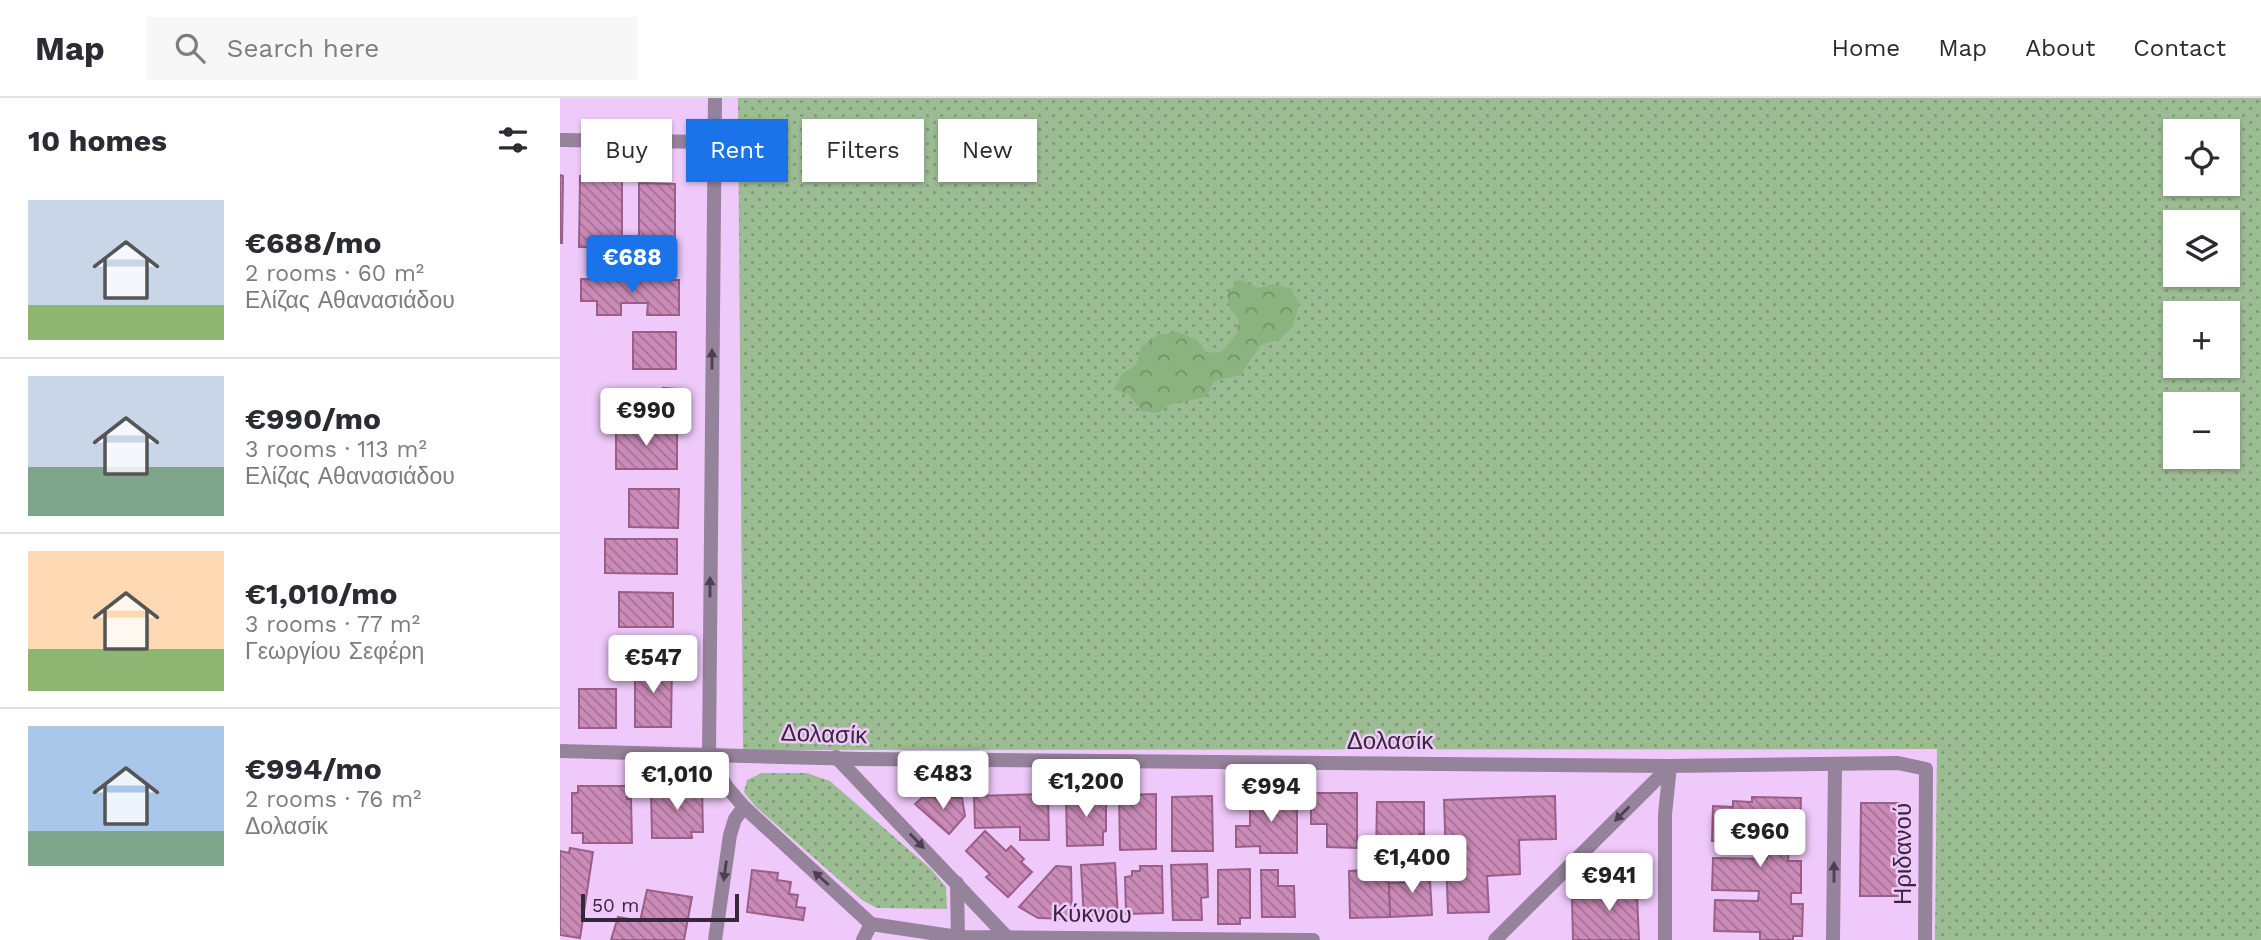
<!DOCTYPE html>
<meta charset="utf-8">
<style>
body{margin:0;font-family:"Work Sans",sans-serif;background:#f7f7f7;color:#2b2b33;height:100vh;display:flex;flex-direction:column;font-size:26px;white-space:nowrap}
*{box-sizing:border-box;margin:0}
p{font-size:23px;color:#7c7c81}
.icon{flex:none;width:38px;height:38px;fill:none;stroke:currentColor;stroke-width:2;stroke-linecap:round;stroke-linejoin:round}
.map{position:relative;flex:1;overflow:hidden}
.drawer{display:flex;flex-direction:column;background:#fff;width:560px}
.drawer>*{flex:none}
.guide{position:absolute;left:21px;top:21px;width:665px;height:63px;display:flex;gap:14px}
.controls{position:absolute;left:1603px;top:21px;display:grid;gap:14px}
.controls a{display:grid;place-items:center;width:77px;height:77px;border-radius:0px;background:#fff;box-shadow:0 2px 5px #0004;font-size:35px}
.scale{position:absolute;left:21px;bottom:18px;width:158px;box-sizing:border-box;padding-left:7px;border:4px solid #38263d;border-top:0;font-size:19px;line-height:24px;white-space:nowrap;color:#38263d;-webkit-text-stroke:5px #efc9fa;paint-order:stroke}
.price{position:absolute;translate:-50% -60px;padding:0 16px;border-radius:7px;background:#fff;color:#222;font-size:23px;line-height:46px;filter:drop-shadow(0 2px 4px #0008)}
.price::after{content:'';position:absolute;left:50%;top:42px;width:21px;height:16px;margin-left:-10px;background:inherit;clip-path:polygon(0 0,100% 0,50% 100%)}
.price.on{background:#1a73e8;color:#fff}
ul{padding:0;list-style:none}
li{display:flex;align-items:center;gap:21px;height:175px;padding:0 28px}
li+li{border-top:2px solid #e1e1e2}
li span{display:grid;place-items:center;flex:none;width:196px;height:140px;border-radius:0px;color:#555}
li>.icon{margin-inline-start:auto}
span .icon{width:84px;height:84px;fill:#fffc;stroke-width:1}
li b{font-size:30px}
h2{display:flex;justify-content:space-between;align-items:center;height:84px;padding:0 28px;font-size:30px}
.tag{padding:0 24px;border-radius:0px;background:#fff;box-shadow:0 2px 5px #0004;font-size:24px;line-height:63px}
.tag.on{background:#1a73e8;color:#fff}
header{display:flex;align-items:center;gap:42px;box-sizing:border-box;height:98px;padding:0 35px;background:#fff;border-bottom:2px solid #e1e1e2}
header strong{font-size:33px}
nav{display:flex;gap:38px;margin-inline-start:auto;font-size:24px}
.search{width:490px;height:63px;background:#f7f7f7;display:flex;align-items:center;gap:18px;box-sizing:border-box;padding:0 24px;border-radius:0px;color:#7c7c81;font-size:26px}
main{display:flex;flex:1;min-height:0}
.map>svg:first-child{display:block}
</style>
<header>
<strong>Map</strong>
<div class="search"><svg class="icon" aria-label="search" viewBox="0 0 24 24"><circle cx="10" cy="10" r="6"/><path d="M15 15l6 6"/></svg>Search here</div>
<nav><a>Home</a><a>Map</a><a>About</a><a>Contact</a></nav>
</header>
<main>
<section class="drawer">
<h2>10 homes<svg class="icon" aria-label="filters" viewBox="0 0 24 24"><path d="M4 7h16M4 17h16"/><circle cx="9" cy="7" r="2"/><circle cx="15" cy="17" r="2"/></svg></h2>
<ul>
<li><span style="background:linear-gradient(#c9d6e8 75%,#8fb573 0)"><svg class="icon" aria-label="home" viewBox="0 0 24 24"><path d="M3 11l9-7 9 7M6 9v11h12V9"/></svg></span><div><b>€688/mo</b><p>2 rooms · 60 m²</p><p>Ελίζας Αθανασιάδου</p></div></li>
<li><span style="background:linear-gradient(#c9d6e8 65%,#7fa58c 0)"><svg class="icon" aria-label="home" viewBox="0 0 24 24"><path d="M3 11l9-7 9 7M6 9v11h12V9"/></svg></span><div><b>€990/mo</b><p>3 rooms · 113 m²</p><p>Ελίζας Αθανασιάδου</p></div></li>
<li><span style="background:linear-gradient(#ffd9b3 70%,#8fb573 0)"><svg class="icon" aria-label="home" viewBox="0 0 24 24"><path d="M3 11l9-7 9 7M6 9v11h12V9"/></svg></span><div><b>€1,010/mo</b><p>3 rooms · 77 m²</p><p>Γεωργίου Σεφέρη</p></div></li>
<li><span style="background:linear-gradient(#a9c7e8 75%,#7fa58c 0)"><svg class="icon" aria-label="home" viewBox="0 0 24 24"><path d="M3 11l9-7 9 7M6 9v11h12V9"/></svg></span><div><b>€994/mo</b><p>2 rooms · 76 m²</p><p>Δολασίκ</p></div></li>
</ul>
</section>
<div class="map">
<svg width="1701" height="842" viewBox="0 0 1701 842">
<defs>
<pattern id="green-dots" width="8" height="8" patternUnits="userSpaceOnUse" patternTransform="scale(1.75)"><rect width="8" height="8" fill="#9cbc93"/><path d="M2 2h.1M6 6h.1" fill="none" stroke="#809979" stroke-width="1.8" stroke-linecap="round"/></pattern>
<pattern id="forest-crowns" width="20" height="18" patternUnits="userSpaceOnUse" patternTransform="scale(1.75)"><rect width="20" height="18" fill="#8bb37f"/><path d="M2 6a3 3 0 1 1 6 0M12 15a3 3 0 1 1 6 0" fill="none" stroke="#739169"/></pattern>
<pattern id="building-back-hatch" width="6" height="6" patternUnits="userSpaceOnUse" patternTransform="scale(1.75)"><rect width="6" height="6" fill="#cb8bb7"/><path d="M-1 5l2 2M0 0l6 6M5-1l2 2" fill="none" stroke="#a67196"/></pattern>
</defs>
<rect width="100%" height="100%" fill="#efc9fa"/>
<g fill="url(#green-dots)" fill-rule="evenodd">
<path d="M178,0H1701V842H1375L1377,651L183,652ZM1615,33H1668V86H1615ZM1615,124H1668V177H1615ZM1615,215H1668V268H1615ZM1615,306H1668V359H1615Z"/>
<path d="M202,675H247L270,683L371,771L386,789L387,811L317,810L302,802L195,708L184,694L187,682Z"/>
</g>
<path fill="url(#forest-crowns)" d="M679,181L698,190L714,186L732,191L739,206L733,228L720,241L701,247L680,277L654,283L646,299L609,307L599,315L582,313L569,297L554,291L562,276L576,267L581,249L597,237L618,234L637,242L646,255L661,254L676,237L679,222L670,210L667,197Z"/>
<g fill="url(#building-back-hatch)" stroke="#9a5e89" stroke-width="2">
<path d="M0,77L3,78L2,145H0Z"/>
<path d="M20,78H62V150L19,149Z"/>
<path d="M79,85L115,86V163H79Z"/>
<path d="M21,181L119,182V217H87L88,205H61V217H37V203H21Z"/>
<rect x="73" y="234" width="43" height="37"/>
<path d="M103,290L117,291V330L83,329L84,314H64V294H103Z"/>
<path d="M56,329L117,330V371H56Z"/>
<path d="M69,391H119L118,430L69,429Z"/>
<path d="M45,441H117V476L45,475Z"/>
<path d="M59,494L113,495V529H59Z"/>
<path d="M75,565H112L111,629H75Z"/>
<rect x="19" y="591" width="37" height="39"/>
<path d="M18,688H67V701H71L72,745H23V735H12V695H18Z"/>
<path d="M142,689L143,734H131L132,740H92L91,690Z"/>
<path d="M546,695V733L543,734V747L507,748L506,696Z"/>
<path d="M751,695H797V750L767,749V726H751Z"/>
<path d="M488,696L489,742H460V729L415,730L414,698Z"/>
<path d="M596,696V751L560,752L559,697Z"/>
<path d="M690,696H737V755H700V748L676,749V728H690Z"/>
<path d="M652,698L653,753H612V699Z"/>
<path d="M995,698L996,741L959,742L960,776L927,778L929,814L888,815L884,702Z"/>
<path d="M363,699L402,700L405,718L389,736L355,706Z"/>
<path d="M1192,699L1241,700L1240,723H1229L1228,731H1242V746H1229L1228,763H1241V795H1231V806H1243L1242,838H1233V842H1200V834L1154,833L1155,802L1198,803L1199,793L1152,792L1153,760L1207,761L1208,744L1152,743L1153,708L1173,709V703L1192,704Z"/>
<path d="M817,704H864V736H859V760L816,759Z"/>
<path d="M1301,705H1341L1340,741H1350V762L1342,761V798H1300Z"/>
<path d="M425,733L446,753L451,748L464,761L461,764L472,774L448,799L426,779L430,776L406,753Z"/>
<path d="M10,750L33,754L20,840L0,837V753L9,755Z"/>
<path d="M555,765L558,820L524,822L521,767Z"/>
<path d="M647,766L648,799L641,800L642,822H613L611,767Z"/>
<path d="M869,766L872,817L830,819L829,785L856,784L855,767Z"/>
<path d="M807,767H828L830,819L790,820L789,773L807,772Z"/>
<path d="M496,768L511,769L512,821L478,820L459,809Z"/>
<path d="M580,768H602L603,815L566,816L565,779L572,778V773H580Z"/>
<path d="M690,771V820H680V826H658V772Z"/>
<path d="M192,772L218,775L217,782L231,784L229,796L238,797L236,809L245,810L243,822L187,814Z"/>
<path d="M701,772H718V788H734L735,819H702Z"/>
<path d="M1076,774L1079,842H1013L1012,801L1052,800L1051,775Z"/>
<path d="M87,792L132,799L124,842H51L58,819L80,823Z"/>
</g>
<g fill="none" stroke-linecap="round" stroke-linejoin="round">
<g stroke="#95829b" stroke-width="14">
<path d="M155,0L149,655L166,688L184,709L311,826"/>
<path d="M0,42L154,44"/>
<path d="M0,653L300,661L1110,668L1338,665L1366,671L1365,842"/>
<path d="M276,659L446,838"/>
<path d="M397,785L398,842"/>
<path d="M311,826L398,839L753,842"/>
<path d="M155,842L170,737L175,721L184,709"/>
<path d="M303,842L311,826"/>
<path d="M935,842L1110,668"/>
<path d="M1105,842V716L1110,668"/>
<path d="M1273,842L1275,666"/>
</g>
</g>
<defs><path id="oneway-solid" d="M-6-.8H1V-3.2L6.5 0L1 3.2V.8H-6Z" transform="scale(1.75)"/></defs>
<g fill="#4f3d54">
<use href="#oneway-solid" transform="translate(152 261) rotate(-90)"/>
<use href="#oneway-solid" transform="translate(150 489) rotate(-90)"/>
<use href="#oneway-solid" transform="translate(1062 716) rotate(135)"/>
<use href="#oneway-solid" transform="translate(357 743) rotate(46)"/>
<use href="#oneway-solid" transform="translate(165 773) rotate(98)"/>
<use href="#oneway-solid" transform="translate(1274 774) rotate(-90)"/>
<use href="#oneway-solid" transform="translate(261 780) rotate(-138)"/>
</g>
<g text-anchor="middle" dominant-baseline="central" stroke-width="5" stroke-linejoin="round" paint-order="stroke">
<g font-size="24" fill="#38263d" stroke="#efc9fa">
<text transform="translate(264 636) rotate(2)">Δολασίκ</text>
<text x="830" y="643">Δολασίκ</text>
<text transform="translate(1343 756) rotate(-90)">Ηριδανού</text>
<text transform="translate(532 816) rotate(1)">Κύκνου</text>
</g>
</g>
</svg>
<div class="controls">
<a><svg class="icon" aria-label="locate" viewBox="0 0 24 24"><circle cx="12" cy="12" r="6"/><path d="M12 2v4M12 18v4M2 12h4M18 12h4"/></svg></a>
<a><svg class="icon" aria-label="layers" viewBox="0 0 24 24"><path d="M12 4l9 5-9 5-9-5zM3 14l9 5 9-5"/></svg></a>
<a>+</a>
<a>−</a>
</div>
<div class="scale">50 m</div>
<b class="price on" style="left:72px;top:197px">€688</b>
<b class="price" style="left:86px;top:350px">€990</b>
<b class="price" style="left:93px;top:597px">€547</b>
<b class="price" style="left:383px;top:713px">€483</b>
<b class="price" style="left:117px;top:714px">€1,010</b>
<b class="price" style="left:526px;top:721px">€1,200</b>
<b class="price" style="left:711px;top:726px">€994</b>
<b class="price" style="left:1200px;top:771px">€960</b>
<b class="price" style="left:852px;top:797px">€1,400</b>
<b class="price" style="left:1049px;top:815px">€941</b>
<div class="guide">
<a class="tag">Buy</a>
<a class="tag on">Rent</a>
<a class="tag">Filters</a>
<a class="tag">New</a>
</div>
</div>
</main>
